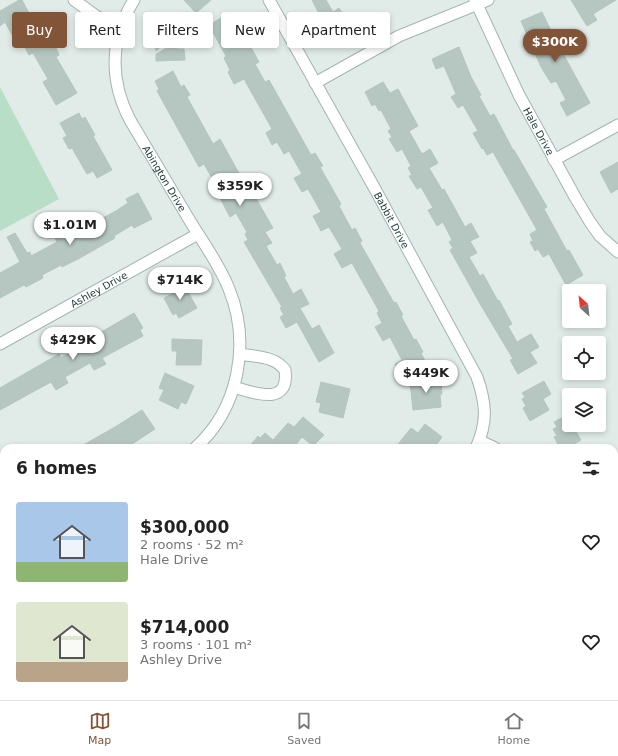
<!DOCTYPE html>
<meta charset="utf-8">
<style>
body{margin:0;font-family:"DejaVu Sans",sans-serif;background:#f6f6f6;color:#222;height:100vh;display:flex;flex-direction:column;font-size:15px;white-space:nowrap}
*{box-sizing:border-box;margin:0}
p{font-size:13px;color:#767676}
.icon{flex:none;width:22px;height:22px;fill:none;stroke:currentColor;stroke-width:2;stroke-linecap:round;stroke-linejoin:round}
.map{position:relative;flex:1;overflow:hidden}
.side{position:absolute;left:0px;top:444px;width:618px;height:256px;display:flex;flex-direction:column;background:#fff;border-radius:12px 12px 0 0;box-shadow:0 2px 6px #0003}
.side>*{flex:none}
.guide{position:absolute;left:12px;top:12px;width:400px;height:36px;display:flex;gap:8px}
.needle{width:26px;rotate:333deg}
.buttons{position:absolute;left:562px;top:284px;display:grid;gap:8px}
.buttons a{display:grid;place-items:center;width:44px;height:44px;border-radius:4px;background:#fff;box-shadow:0 2px 6px #0003;font-size:20px}
.price{position:absolute;translate:-50% -34px;padding:0 9px;border-radius:14px;background:#fff;color:#222;font-size:13px;line-height:26px;filter:drop-shadow(0 1px 2px #0008)}
.price::after{content:'';position:absolute;left:50%;top:24px;width:12px;height:9px;margin-left:-6px;background:inherit;clip-path:polygon(0 0,100% 0,50% 100%)}
.price.active{background:#825438;color:#fff}
ul{padding:0;list-style:none}
li{display:flex;align-items:center;gap:12px;height:100px;padding:0 16px}
li span{display:grid;place-items:center;flex:none;width:112px;height:80px;border-radius:4px;color:#555}
li>.icon{margin-inline-start:auto}
span .icon{width:48px;height:48px;fill:#fffc;stroke-width:1}
li b{font-size:17px}
h2{display:flex;justify-content:space-between;align-items:center;height:48px;padding:0 16px;font-size:17px}
.pill{padding:0 14px;border-radius:4px;background:#fff;box-shadow:0 2px 6px #0003;font-size:14px;line-height:36px}
.pill.active{background:#825438;color:#fff}
.tab-bar{display:flex;justify-content:space-around;align-items:center;height:56px;border-top:1px solid #e0e0e0;background:#fff;font-size:11px;color:#767676}
.tab-bar a{display:grid;justify-items:center;gap:2px}
.tab-bar .active{color:#825438}
.map>svg:first-child{display:block}
</style>
<div class="map">
<svg width="618" height="700" viewBox="0 0 618 700">
<rect width="100%" height="100%" fill="#e1ece9"/>
<path fill="#cfdcd8" d="M4,671V696H141L143,700H0V673Z"/>
<path fill="#b8dec8" d="M0,87L59,199L0,231Z"/>
<g fill="#b6c7c2" stroke="#b3c6c1">
<path d="M19,0H22L31,17L28,18L38,36L49,29L59,47L56,48L59,55L56,57L77,93L56,105L43,82L48,79L33,53L29,55L17,33L12,35L5,22L0,26V11Z"/>
<path d="M184,0H211L196,13Z"/>
<path d="M312,0H326L333,12L339,8L350,26L331,37Z"/>
<path d="M571,0H616L593,14L597,20L587,26Z"/>
<path d="M542,12L555,39L590,103L567,116L560,103L566,100L556,81L551,83L541,67L521,21Z"/>
<path d="M228,14L245,46L249,44L259,62L255,64L265,82L269,80L311,155L315,153L323,166L320,167L341,204L339,206L352,230L355,228L362,241L360,243L394,303L396,302L403,315L401,316L414,340L416,339L423,352L421,353L427,365L403,379L395,364L402,360L390,337L383,341L375,327L382,323L377,313L379,311L352,263L342,268L334,254L342,249L329,227L321,231L313,216L321,212L308,189L302,192L294,178L302,174L289,151L284,154L277,142L272,145L266,133L272,129L244,79L234,84L228,72L230,70L224,58L226,56L209,25Z"/>
<path d="M168,26V40L156,51L155,27Z"/>
<path d="M177,42V49H184L185,60L156,61V54Z"/>
<path d="M459,47L471,77L481,95L479,96L490,116L494,114L513,150H514L547,207L544,209L567,251L569,250L583,275L566,285L549,254L543,257L538,249L535,251L530,242L533,241L530,234L537,230L493,152L487,155L483,148L482,149L473,133L478,131L463,105L458,108L451,97L456,94L444,66L436,69L432,59Z"/>
<path d="M173,71L181,87L184,85L190,95L187,97L213,144L220,139L241,177L243,176L273,228L265,232L272,243L266,246L277,265L280,263L286,276L284,277L293,294L301,289L309,304L300,308L312,329L319,325L334,353L319,362L297,322L286,328L280,317L284,315L280,308L282,307L244,242L248,240L245,234L247,232L236,213L230,217L220,198L224,196L214,178H212L204,164L199,167L157,91L159,89L155,81Z"/>
<path d="M383,82L390,93L398,89L418,126L409,131L422,154L430,149L438,163L429,168L442,190L444,189L465,227L471,223L479,237L470,241L477,253L469,257L480,276L483,274L498,301L499,300L512,324L508,326L517,342L531,334L539,347L530,352L537,363L518,374L510,360L513,359L479,302L450,250L453,248L449,242L452,240L443,222L437,226L428,210L433,208L421,187L417,189L409,176L412,175L408,168L411,166L402,149L397,152L389,139L392,137L388,131L391,129L381,110L379,111L375,104L372,106L365,92Z"/>
<path d="M79,113L82,119L85,117L95,135L93,136L112,170L97,178L93,171L87,174L72,148L69,149L63,138L67,136L60,123Z"/>
<path d="M618,162V189L611,193L600,172Z"/>
<path d="M138,193L152,219L134,228L132,225L114,236L115,238L80,258L62,267L61,265L42,275L43,278L26,287L24,285L0,298V273L20,262L7,237L15,233L27,253L30,252L31,256L57,242L55,238L67,232L69,236L116,211L128,203L126,199Z"/>
<path d="M183,283L197,308L179,318L176,313L173,315L164,298L174,293L171,289Z"/>
<path d="M134,313L143,328L140,330L143,336L102,358L106,364L94,370L90,363L65,377L68,383L56,390L51,382L0,410V388L59,354L61,358L80,347L79,345Z"/>
<path d="M172,339L202,340L201,365H176L177,351H172Z"/>
<path d="M165,373L194,386L186,404L181,402L178,409L159,400L164,390L159,388Z"/>
<path d="M441,379L442,394H440L441,407L413,410L410,382Z"/>
<path d="M544,381L551,394L543,399L549,410L530,421L523,408L526,406L522,399L525,397L522,393Z"/>
<path d="M321,382L350,389L343,418L319,412L321,403L316,402Z"/>
<path d="M142,410L155,429L126,448H78L115,427Z"/>
<path d="M569,414V425H572L581,440L567,448H560L554,437L557,436L553,429L557,427L554,422Z"/>
<path d="M303,417L324,435L313,446L302,437L293,448H248L258,436L260,438L265,433L273,440L288,423L294,427Z"/>
<path d="M425,424L442,437L434,448H395L411,428L418,433Z"/>
</g>
<g fill="none" stroke-linecap="round" stroke-linejoin="round">
<g stroke="#a3b4b1" stroke-width="13">
<g id="street">
<path d="M74,0L96,16L120,29"/>
<path id="s1" d="M134,0C110,38 109,80 130,120C149,152 168,184 187,216C201,240 219,263 229,289C251,343 239,409 195,448"/>
<path id="s2" d="M269,0L375,189L477,377C486,403 488,422 476,448"/>
<path id="s3" d="M475,0L519,95L575,197L590,222L600,236L618,252"/>
<path d="M315,83L399,36L488,0"/>
<path d="M554,160L618,125"/>
<path id="s4" d="M0,344L198,234"/>
<path d="M234,387C254,393 290,407 285,370C275,356 256,357 240,354"/>
<path d="M480,441L495,448"/>
<path d="M0,564L4,562"/>
<path d="M614,592L618,599"/>
<path d="M238,696L240,700"/>
</g>
</g>
<g stroke="#9eb8b3" stroke-width="14">
<g id="secondary">
<path d="M614,618L618,616"/>
<path d="M465,700L472,696"/>
</g>
</g>
<use href="#street" stroke="#fff" stroke-width="11"/>
<use href="#secondary" stroke="#fff" stroke-width="12"/>
</g>
<g text-anchor="middle" dominant-baseline="central" stroke-width="3" stroke-linejoin="round" paint-order="stroke">
<g font-size="10" fill="#203e3a" stroke="#f1f8f6">
<text stroke="none"><textPath href="#s3" startOffset="146">Hale Drive</textPath></text>
<text stroke="none"><textPath href="#s1" startOffset="194">Abington Drive</textPath></text>
<text stroke="none"><textPath href="#s2" startOffset="252">Babbit Drive</textPath></text>
<text stroke="none"><textPath href="#s4" startOffset="113">Ashley Drive</textPath></text>
</g>
</g>
</svg>
<div class="buttons">
<a><svg class="needle" viewBox="-14 -14 28 28"><path d="M0-13l5 13h-10z" fill="#e53935"/><path d="M0 13l5-13h-10z" fill="#767676"/></svg></a>
<a><svg class="icon" aria-label="locate" viewBox="0 0 24 24"><circle cx="12" cy="12" r="6"/><path d="M12 2v4M12 18v4M2 12h4M18 12h4"/></svg></a>
<a><svg class="icon" aria-label="layers" viewBox="0 0 24 24"><path d="M12 4l9 5-9 5-9-5zM3 14l9 5 9-5"/></svg></a>
</div>
<b class="price active" style="left:555px;top:63px">$300K</b>
<b class="price" style="left:240px;top:207px">$359K</b>
<b class="price" style="left:70px;top:246px">$1.01M</b>
<b class="price" style="left:180px;top:301px">$714K</b>
<b class="price" style="left:73px;top:361px">$429K</b>
<b class="price" style="left:426px;top:394px">$449K</b>
<div class="guide">
<a class="pill active">Buy</a>
<a class="pill">Rent</a>
<a class="pill">Filters</a>
<a class="pill">New</a>
<a class="pill">Apartment</a>
</div>
<section class="side">
<h2>6 homes<svg class="icon" aria-label="filters" viewBox="0 0 24 24"><path d="M4 7h16M4 17h16"/><circle cx="9" cy="7" r="2"/><circle cx="15" cy="17" r="2"/></svg></h2>
<ul>
<li><span style="background:linear-gradient(#a9c7e8 75%,#8fb573 0)"><svg class="icon" aria-label="home" viewBox="0 0 24 24"><path d="M3 11l9-7 9 7M6 9v11h12V9"/></svg></span><div><b>$300,000</b><p>2 rooms · 52 m²</p><p>Hale Drive</p></div><svg class="icon" aria-label="heart" viewBox="0 0 24 24"><path d="M12 20l-8-8c-3-5 5-10 8-4 3-6 11-1 8 4z"/></svg></li>
<li><span style="background:linear-gradient(#dfe7d0 75%,#b9a48a 0)"><svg class="icon" aria-label="home" viewBox="0 0 24 24"><path d="M3 11l9-7 9 7M6 9v11h12V9"/></svg></span><div><b>$714,000</b><p>3 rooms · 101 m²</p><p>Ashley Drive</p></div><svg class="icon" aria-label="heart" viewBox="0 0 24 24"><path d="M12 20l-8-8c-3-5 5-10 8-4 3-6 11-1 8 4z"/></svg></li>
</ul>
</section>
</div>
<nav class="tab-bar">
<a class="active"><svg class="icon" aria-label="map" viewBox="0 0 24 24"><path d="M3 6l6-2 6 2 6-2v14l-6 2-6-2-6 2zM9 4v14M15 6v14"/></svg>Map</a>
<a><svg class="icon" aria-label="saved" viewBox="0 0 24 24"><path d="M7 4h10v16l-5-4-5 4z"/></svg>Saved</a>
<a><svg class="icon" aria-label="home" viewBox="0 0 24 24"><path d="M3 11l9-7 9 7M6 9v11h12V9"/></svg>Home</a>
</nav>
